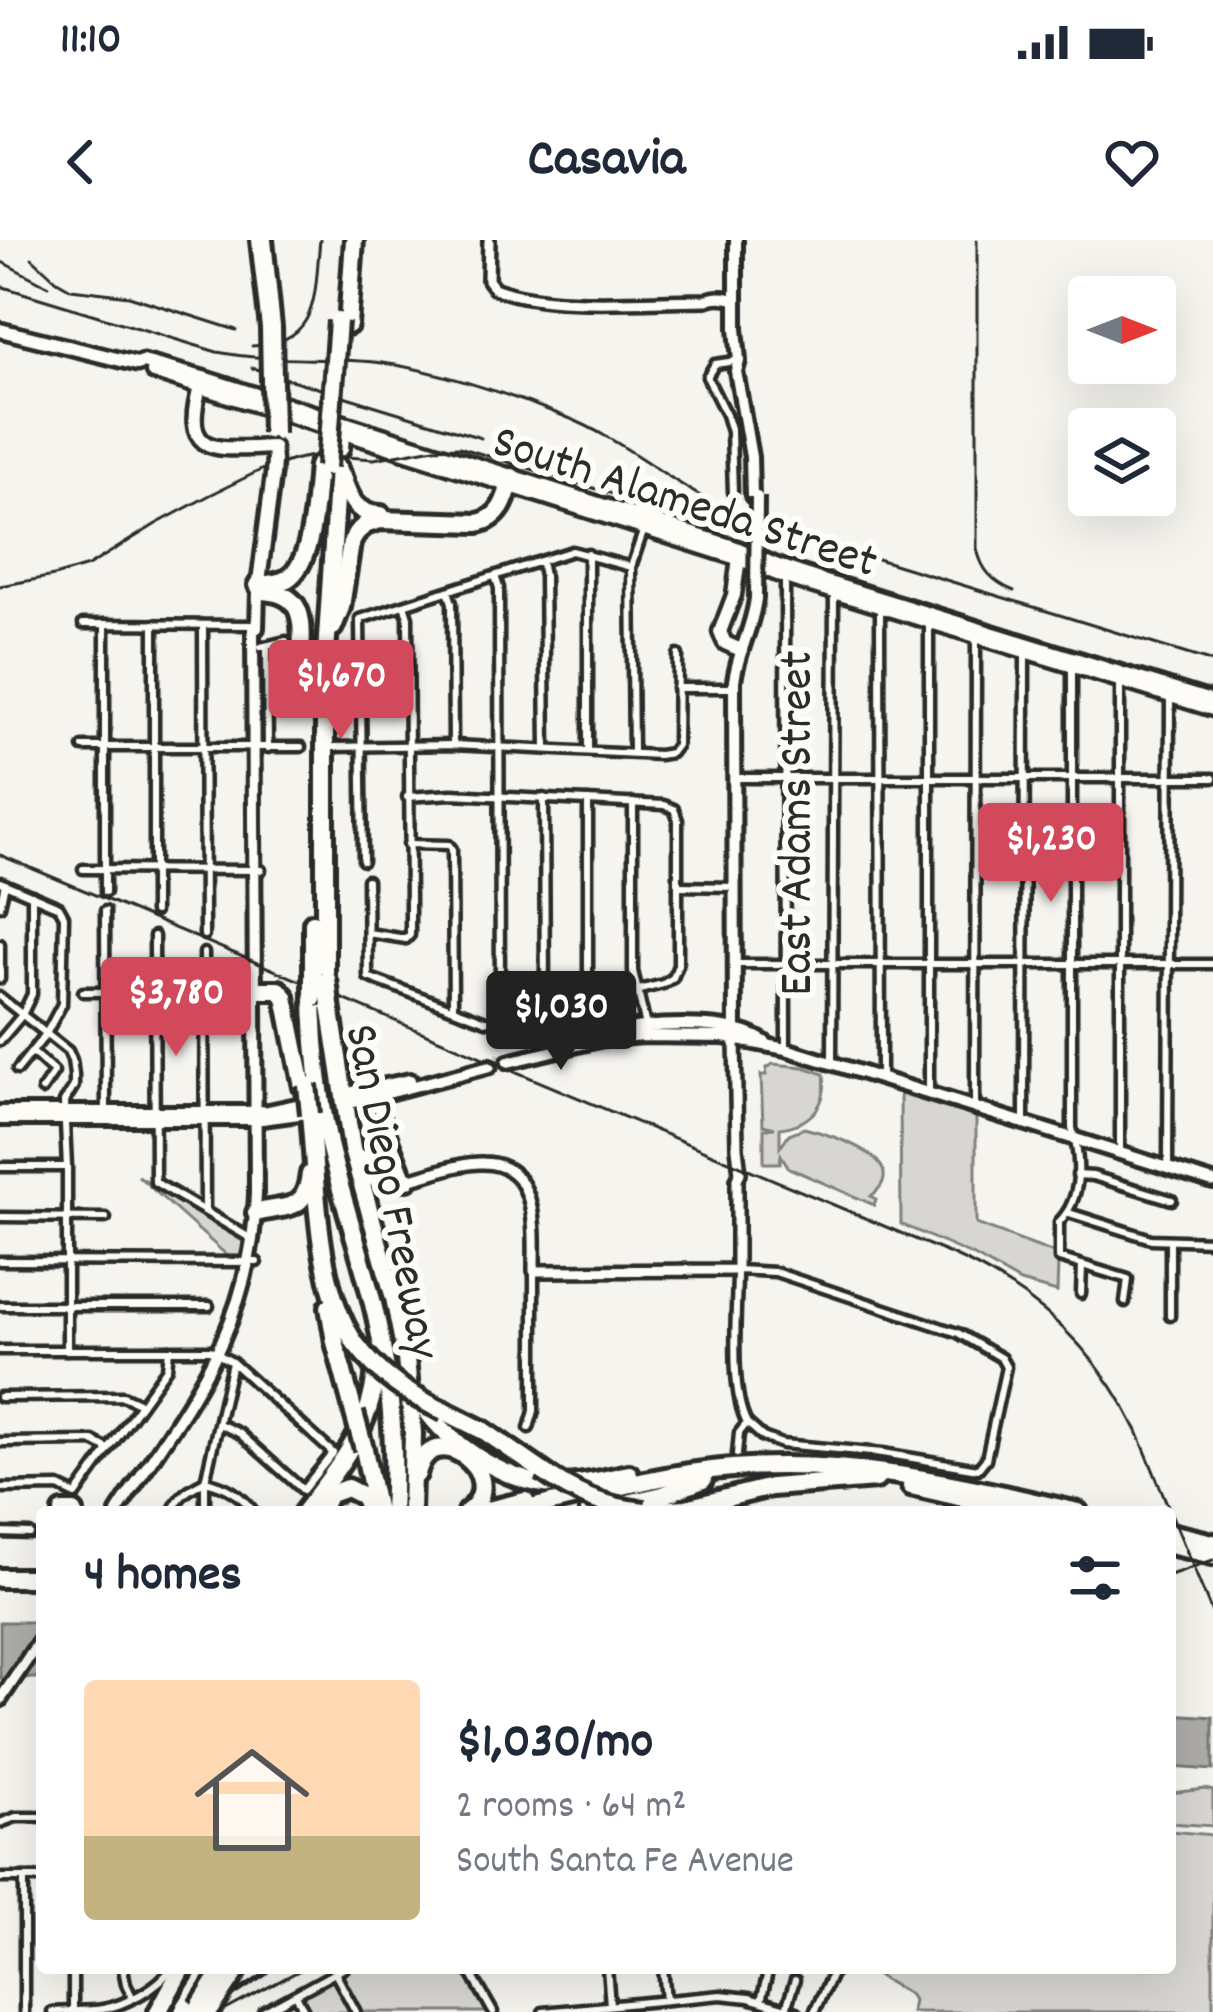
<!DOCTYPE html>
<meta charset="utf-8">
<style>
body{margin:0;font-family:Dekko,sans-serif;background:#f2f2f3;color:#1f2937;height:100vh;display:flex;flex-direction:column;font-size:45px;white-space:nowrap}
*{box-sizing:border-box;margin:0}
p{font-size:39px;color:#747a83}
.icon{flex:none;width:66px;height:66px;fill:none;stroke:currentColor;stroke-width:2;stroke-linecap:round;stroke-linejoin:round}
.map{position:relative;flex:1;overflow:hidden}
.side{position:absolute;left:36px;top:1266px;width:1140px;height:468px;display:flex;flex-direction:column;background:#fff;border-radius:12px;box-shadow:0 12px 48px #0002}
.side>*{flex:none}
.needle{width:78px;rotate:90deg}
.controls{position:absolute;left:1068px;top:36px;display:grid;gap:24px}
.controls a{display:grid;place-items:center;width:108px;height:108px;border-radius:12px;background:#fff;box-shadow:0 12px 48px #0002;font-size:60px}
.price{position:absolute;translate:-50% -102px;padding:0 27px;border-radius:12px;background:#d1495b;color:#fff;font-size:39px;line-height:78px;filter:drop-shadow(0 3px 6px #0008)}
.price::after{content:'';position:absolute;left:50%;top:72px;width:36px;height:27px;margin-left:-18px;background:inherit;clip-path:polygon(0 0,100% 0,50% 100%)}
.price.selected{background:#222;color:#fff}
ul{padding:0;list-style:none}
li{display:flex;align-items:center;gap:36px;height:300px;padding:0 48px}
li+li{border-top:3px solid #e0e1e3}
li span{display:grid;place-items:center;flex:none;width:336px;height:240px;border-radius:12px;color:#555}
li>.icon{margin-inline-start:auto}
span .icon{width:144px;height:144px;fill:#fffc;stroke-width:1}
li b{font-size:51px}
h2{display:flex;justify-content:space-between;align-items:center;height:144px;padding:0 48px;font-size:51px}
.status{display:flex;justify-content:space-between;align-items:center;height:84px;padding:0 60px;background:#fff;direction:ltr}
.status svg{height:33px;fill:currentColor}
header{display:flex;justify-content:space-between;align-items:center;height:156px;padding:0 48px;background:#fff;font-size:54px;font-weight:700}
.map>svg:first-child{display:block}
</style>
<div class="status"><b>11:10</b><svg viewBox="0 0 49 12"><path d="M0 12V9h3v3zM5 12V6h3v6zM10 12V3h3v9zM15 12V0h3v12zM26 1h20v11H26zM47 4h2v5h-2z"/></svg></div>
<header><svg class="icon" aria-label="back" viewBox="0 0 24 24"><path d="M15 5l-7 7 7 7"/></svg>Casavia<svg class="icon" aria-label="heart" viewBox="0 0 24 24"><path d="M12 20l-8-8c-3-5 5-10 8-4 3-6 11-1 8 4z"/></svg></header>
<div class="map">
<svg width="1213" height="1772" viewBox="0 0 1213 1772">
<rect width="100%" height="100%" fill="#f5f4ef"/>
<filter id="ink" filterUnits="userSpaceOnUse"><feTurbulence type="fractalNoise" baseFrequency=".00833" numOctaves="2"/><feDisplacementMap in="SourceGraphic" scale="24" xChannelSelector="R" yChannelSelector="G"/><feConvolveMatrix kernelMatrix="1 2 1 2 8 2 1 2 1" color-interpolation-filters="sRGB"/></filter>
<g filter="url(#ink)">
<g fill="#d7d6d2" stroke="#81807e" stroke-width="3">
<path d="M773,824L804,827L824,834C828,865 811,884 780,888V907L789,894L804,888C830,894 917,921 871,956L876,959L874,965L789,928L781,915L780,923H764V889L775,888L763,885L761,835H766L767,828Z"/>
<path d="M900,854L976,877V984L1054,1013L1058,1023L1057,1052L1020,1042L976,1017L901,984Z"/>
<path d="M138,936L248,999L246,1018H230Z"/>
<path d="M1205,1549L1213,1551V1586L1170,1583V1553Z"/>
<path d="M1170,1591L1213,1595V1772H911L913,1760L909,1754L867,1730L868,1728H1170Z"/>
<path d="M350,1728H463L488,1772H310L300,1755Z"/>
</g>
<g fill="#adaca9" stroke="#797877" stroke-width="3">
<rect x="0" y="1382" width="42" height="56"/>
<path d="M1170,1474L1213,1477V1530L1170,1527Z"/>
</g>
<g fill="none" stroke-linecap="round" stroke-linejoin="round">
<path stroke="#cdccc8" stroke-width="10" stroke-dasharray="10 5" stroke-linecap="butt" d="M482,822L501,818"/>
<g stroke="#2b2b2b" stroke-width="15">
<g id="minor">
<path d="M733,252L731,192L726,175L707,137L715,124L736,121"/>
<path d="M588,314V511"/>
<path d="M541,321L544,336L546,509"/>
<path d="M495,336L499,348L500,782"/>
<path d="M785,341L786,807"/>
<path d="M448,351L452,363L453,505"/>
<path d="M404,365L408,377L410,664V695L406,699"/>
<path d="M880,370L881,837"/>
<path d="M83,384L254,385"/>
<path d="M203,385L204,695"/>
<path d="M261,407L286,401"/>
<path d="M267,407L268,508"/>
<path d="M1072,429V888C1081,919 1083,958 1059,982V1018L1128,1039L1125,1062"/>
<path d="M1120,441V912"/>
<path d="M677,448H734"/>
<path d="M83,507H301"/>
<path d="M333,507L453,505L659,515L671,513L677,505L678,415"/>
<path d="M633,513L631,327L644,289"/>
<path d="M737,538H1213"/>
<path d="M544,558L545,756L548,772"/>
<path d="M588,561V746L591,761"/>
<path d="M633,563V731L646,786"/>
<path d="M408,604L449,605L452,609L453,768"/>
<path d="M363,621L360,379L572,311L631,327"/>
<path d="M83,629L261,630"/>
<path d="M367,640L368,737L486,781L500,783L516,781L663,744L673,738L678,725V580L674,569L664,565L452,554L407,557"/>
<path d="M0,642L59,667L64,676L62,764L46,794L17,830"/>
<path d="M679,646L735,647"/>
<path d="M105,652V384"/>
<path d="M0,666L5,644"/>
<path d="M105,671L106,870"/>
<path d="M154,672V384"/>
<path d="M368,693L406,699"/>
<path d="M154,696L155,942L250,998"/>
<path d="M0,704V739"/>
<path d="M204,713L205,971"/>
<path d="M737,724H1213"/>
<path d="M83,752L254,751"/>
<path d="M0,757L68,811L72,820L74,835V846L64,862L67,927V1110"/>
<path d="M0,801L22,775L32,754V655"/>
<path d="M32,812L54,832L42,850"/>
<path d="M832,824L834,353"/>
<path d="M929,853V382"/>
<path d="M975,866L976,400"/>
<path d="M1024,883L1025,412"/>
<path d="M1168,926L1170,456"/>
<path d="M0,927H67"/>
<path d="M1077,935L1093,936L1172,960"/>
<path d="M1069,973L1151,999L1213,1001"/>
<path d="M0,977L106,978"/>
<path d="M1170,1002V1076"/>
<path d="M0,1021L257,1022"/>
<path d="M1081,1054L1082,1026"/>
<path d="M0,1066H209"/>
<path d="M0,1110H210L232,1122L333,1213L303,1250L239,1193L219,1184"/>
<path d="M0,1157L123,1156L141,1164"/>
<path d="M529,1188L534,1171V1031"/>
<path d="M0,1202L93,1201L108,1209"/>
<path d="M737,1214L739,1193L747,1183C729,1151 737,1070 737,1030L775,1032L958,1093L1001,1118L1006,1127L986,1219L978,1229L883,1213L782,1204L763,1197L747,1183"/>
<path d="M0,1248L59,1247L76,1255L167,1128L169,1110"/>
<path d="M172,1272C179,1255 189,1249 205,1241C227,1246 240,1254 254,1272"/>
<path d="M205,1272V1241L232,1123"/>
<path d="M0,1293L30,1294"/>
<path d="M0,1583L16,1577H42"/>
<path d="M0,1638H42"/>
<path d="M73,1728V1772"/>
<path d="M123,1728L126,1744L132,1757"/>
<path d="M468,1728L493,1772"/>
<path d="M607,1728L610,1765"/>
<path d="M663,1728L666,1760"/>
<path d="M335,1733L356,1772"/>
<path d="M296,1755L305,1772"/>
<path d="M761,1761L769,1728"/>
<path d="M24,1772V1638"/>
<path d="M52,1772C69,1770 86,1772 103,1769C125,1765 160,1747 171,1728"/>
<path d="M263,1772L344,1728"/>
<path d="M543,1772L721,1755L749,1758L796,1772"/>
<path d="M785,1772L795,1740"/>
<path d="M814,1772L835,1728"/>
</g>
</g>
<g stroke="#2b2b2b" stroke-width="18">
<g id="tertiary">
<path d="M489,0L488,40L494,48C549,70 646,60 707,60C716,55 726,57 736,60"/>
<path d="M407,940C429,935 461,922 483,923C540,924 534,991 534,1031L737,1030V939L740,933L737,908L735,798"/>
</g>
</g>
<g stroke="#2b2b2b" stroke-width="20">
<g id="secondary">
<path d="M257,0L267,88"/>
<path d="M266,0L275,87"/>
<path d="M736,0V88L739,121L736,131L751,217L752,256"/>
<path d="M600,794C640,785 734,776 767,804"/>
<path d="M735,798L734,441C738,411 753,387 756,358"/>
<path d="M508,822L603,799L645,796L723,797L786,809L1213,942"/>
<path d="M372,851L407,940"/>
<path d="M349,853L410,840"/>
<path d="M350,863L490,826"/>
<path d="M0,872H243L269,871L311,862"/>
<path d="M0,879H262L314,872"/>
<path d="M117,1272C187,1164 252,1090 256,954L253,390L257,388L258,351"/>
<path d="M0,1460L42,1397"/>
<path d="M229,1749L261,1728"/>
</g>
</g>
<g stroke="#2b2b2b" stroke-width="21">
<g id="primary">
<path d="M0,90L137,124L143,122L203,138L740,309L778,326L1213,461"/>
<path d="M153,132L737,318L785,337L1213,469"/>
<path d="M201,144C179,218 216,209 273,207L274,221"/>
<path d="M740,310L734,355L720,392L725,403L741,410"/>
<path d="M258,349L273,235"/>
</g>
</g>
<g stroke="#2b2b2b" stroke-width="26">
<g id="motorway">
<path d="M348,85L354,0"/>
<path d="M340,208L341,194"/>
<path d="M341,234C349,257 354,274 381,275"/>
<path d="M258,345C268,344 278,344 287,339C314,323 315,255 318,226"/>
<path d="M262,351C318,353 296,402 303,438C305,448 310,458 313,467"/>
<path d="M333,387L341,367L351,303L356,293L365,285L380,280L478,283C502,278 506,258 512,237"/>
<path d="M313,683V733"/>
<path d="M325,738V429L338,228"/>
<path d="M261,750H279L285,757L303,847"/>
<path d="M313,759C314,807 319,856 329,904C343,964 364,1021 377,1081C391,1144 396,1208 392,1272"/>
<path d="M330,765L352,909L394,1058L406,1118L413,1193L411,1272"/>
<path d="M310,874C317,945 315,1043 355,1103"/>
<path d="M362,919C378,952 381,936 407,940"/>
<path d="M256,973C284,964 305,975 310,934"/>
<path d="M329,1067L335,1102L354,1173"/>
<path d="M418,1157C439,1199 506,1244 555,1245C579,1246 605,1239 629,1234"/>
<path d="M444,1171L484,1191L542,1231"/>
<path d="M364,1209L377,1272"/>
<path d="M417,1234C431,1172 515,1237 467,1272"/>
<path d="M911,1246L1025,1272"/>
<path d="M645,1271L686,1268L771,1247L876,1239"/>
<path d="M63,1272H74"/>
<path d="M304,1272C341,1224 376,1183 376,1120"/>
<path d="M321,1272L328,1255L347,1248L363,1256L370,1272"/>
<path d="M480,1272L525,1261"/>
<path d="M515,1272C586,1255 658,1234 732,1228C853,1218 961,1245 1078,1272"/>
<path d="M589,1272L663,1255L703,1240"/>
<path d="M1170,1293L1213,1303"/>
<path d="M1170,1305L1213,1315"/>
<path d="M0,1338H42"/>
<path d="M185,1768L210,1728"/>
<path d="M158,1772L182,1728"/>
</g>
</g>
<use href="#minor" stroke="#fdfcf7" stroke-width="6"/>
<use href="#tertiary" stroke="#fdfcf7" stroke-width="9"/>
<use href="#secondary" stroke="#fdfcf7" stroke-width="10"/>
<use href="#primary" stroke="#fdfcf7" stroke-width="12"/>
<use href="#motorway" stroke="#fdfcf7" stroke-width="16"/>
<g stroke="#2b2b2b" stroke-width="3">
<path d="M1170,1335L1213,1320"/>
<path d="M222,1772L304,1728"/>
</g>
<g stroke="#2b2b2b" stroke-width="3">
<path d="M977,0V308C981,330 993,342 1014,351"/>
<path d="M32,18L57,41L71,49L129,56L236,90"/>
<path d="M0,21L48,46"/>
<path d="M0,46L217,112C269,122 321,117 374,122C430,128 508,154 561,175C628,200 680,253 747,279L1213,422"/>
<path d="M252,106C321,103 314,54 320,0"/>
<path d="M252,128L481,198"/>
<path d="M0,346L54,336L88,326L156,284L210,255L261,230L297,219L318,215L374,219L434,208L459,207L672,272L776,317L822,333L1213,454"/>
<path d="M0,615L953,1015C1036,1052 1097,1109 1137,1191L1213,1375"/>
</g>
<g stroke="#2b2b2b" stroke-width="20" stroke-linecap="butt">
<g id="secondary-bridge">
<path d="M275,87L277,194"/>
<path d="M267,88L269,193"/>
<path d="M756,358L757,257"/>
</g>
</g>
<g stroke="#2b2b2b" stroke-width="21" stroke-linecap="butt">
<path id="primary-bridge" d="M273,235L274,221"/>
</g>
<g stroke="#2b2b2b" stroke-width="26" stroke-linecap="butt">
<g id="motorway-bridge">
<path d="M327,227L338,81"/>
<path d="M313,733V759"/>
<path d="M327,739L330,765"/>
<path d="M307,845L310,874"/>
<path d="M355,1103C379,1135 408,1155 444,1171"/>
<path d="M354,1173L364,1209"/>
<path d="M542,1231C574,1254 606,1268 645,1271"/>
<path d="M183,1772L185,1768"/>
<path d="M196,1772L223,1729"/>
<path d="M209,1772L239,1728"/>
</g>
</g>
<use href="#secondary-bridge" stroke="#fdfcf7" stroke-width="10"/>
<use href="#primary-bridge" stroke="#fdfcf7" stroke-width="12"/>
<use href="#motorway-bridge" stroke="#fdfcf7" stroke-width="16"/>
</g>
</g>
<g text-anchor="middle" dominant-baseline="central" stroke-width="12" stroke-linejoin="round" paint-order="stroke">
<g font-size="48" fill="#2b2b2b" stroke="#fdfcf7">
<text transform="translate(684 265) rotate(18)">South Alameda Street</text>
<text transform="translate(800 583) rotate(-90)">East Adams Street</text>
<text transform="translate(389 952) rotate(79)">San Diego Freeway</text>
</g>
</g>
</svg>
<div class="controls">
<a><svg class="needle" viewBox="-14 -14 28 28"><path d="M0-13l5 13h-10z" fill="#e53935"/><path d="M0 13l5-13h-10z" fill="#747a83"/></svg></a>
<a><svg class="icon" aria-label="layers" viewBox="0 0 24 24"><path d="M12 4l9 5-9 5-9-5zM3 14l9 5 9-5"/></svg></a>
</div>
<b class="price" style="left:341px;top:502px">$1,670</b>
<b class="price" style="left:1051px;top:665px">$1,230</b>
<b class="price" style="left:176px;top:819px">$3,780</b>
<b class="price selected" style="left:561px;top:833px">$1,030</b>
<section class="side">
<h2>4 homes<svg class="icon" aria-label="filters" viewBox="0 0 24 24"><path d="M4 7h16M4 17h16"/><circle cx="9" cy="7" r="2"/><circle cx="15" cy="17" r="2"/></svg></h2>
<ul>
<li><span style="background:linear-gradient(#ffd9b3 65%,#c2b280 0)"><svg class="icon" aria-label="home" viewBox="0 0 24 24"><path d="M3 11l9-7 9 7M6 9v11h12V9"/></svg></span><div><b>$1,030/mo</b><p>2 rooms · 64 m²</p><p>South Santa Fe Avenue</p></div></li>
</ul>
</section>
</div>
